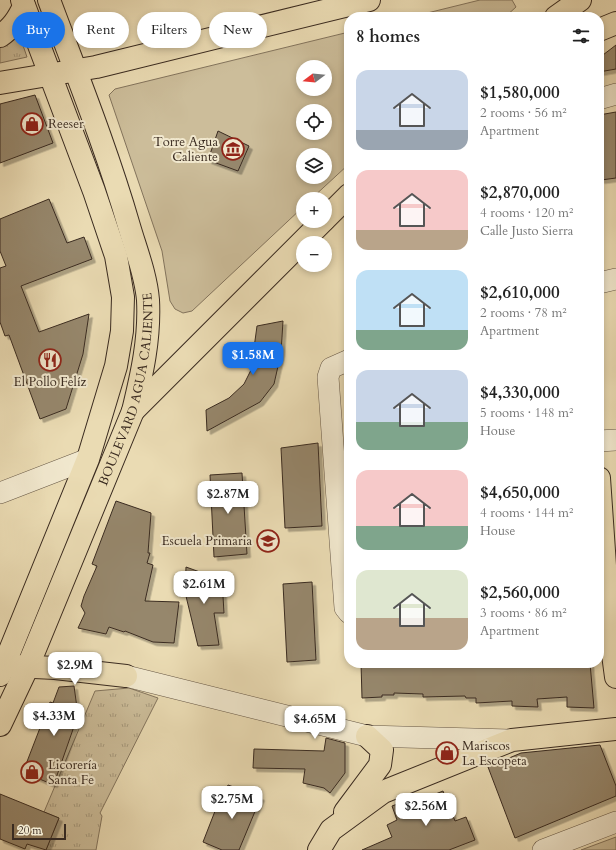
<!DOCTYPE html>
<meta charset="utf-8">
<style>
body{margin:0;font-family:Cardo,serif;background:#f2f2f2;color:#222;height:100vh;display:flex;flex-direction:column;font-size:15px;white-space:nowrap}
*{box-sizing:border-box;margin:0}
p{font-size:13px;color:#767676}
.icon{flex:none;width:22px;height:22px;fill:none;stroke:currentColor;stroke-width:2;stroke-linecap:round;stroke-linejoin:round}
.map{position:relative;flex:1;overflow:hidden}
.details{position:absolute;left:344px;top:12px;width:260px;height:656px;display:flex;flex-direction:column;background:#fff;border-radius:16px;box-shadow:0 2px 6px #0003}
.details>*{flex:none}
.banner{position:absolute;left:12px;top:12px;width:272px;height:36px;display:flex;gap:8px}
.needle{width:26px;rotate:254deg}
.controls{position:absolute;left:296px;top:60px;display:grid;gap:8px}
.controls a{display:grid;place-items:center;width:36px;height:36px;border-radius:50%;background:#fff;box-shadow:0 2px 6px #0003;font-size:20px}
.scale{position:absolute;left:12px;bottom:10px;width:54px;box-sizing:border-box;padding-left:4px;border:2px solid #3a2b20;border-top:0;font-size:11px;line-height:14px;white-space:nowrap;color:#3a2b20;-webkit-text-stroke:3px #f1e8ce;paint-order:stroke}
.price{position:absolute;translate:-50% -34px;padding:0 9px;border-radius:8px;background:#fff;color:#222;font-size:13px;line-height:26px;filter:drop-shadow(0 1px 2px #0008)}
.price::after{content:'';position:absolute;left:50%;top:24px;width:12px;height:9px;margin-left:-6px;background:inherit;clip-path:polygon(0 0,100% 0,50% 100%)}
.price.active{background:#1a73e8;color:#fff}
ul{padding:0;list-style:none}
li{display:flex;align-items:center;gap:12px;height:100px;padding:0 12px}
li span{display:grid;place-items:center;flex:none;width:112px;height:80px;border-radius:12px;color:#555}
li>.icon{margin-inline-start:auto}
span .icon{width:48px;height:48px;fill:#fffc;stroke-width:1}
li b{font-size:17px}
h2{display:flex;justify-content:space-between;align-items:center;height:48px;padding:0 12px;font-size:17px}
.pill{padding:0 14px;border-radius:18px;background:#fff;box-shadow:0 2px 6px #0003;font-size:14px;line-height:36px}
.pill.active{background:#1a73e8;color:#fff}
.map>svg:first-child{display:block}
</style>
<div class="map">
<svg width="616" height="850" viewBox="0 0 616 850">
<defs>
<pattern id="grass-tufts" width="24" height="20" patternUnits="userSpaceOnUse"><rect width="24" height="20" fill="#ccbd9a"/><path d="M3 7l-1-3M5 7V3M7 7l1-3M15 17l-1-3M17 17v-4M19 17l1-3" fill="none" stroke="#a79a7d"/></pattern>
<filter id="shadow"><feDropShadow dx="3.5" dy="3.5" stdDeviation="0" flood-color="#0004"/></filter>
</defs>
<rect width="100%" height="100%" fill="#eadbb3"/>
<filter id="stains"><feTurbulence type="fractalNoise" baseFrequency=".005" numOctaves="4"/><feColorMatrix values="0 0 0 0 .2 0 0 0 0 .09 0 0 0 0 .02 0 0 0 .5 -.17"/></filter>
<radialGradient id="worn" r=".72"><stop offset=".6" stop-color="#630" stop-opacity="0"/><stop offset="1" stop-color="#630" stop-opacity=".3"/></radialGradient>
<g fill="url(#grass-tufts)" stroke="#83745d">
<path d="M18,31L27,57L0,63V43Z"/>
<path d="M129,688L158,698L100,813L102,816L96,850H46L59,818L44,812L95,691Z"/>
</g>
<g fill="#ccbd9a" stroke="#83745d" fill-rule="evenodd">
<path d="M480,0H512L516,7L505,17H411Z"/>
<path d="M349,32V164L311,199H303V207L192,311L183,313L175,309L170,301L162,251L109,95L115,89ZM303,67H325V89H303ZM303,111H325V133H303ZM303,155H325V177H303Z"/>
<path d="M616,837V850H581Z"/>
</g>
<g fill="#96876c" stroke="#3a2b20" filter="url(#shadow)">
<path d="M616,45V69L599,72V58Z"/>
<path d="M35,95L53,143L0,163V104Z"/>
<path d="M616,112V178L601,180L599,158V115Z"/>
<path d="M218,131L249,146L238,171L208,160Z"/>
<path d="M49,199L67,243L84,237L92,259L21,286L39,332L89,314L83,354L66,409L40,419L9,335L5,336L0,322V268L6,266L0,251V219Z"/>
<path d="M283,321L281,353L274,384L260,402L207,431L206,410L229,398L244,384L251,370L257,326Z"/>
<path d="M318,443L322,526L285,528L281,448Z"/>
<path d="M242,473L247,554L214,557L210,475Z"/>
<path d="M116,501L151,513L148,553H150L147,563L153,565L145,601L179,602L174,643L153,642L125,631L124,632L109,627L106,634L78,628L85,613L81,606L84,596L97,566L92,564Z"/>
<path d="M186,567L222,580L224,613H214L219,645L198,646L185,592Z"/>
<path d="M312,582L316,660L287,662L283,584Z"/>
<path d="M361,663H590L594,708L567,707V697L537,699L538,707L512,706V701L476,703V698H466L465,696L423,697V694L394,693V695H382V697L362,698Z"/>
<path d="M74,686L78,715L54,784L49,783L23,772L50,702L53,703L59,687Z"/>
<path d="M326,738L345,743V773L330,793L324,788L303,783L305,769L253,768L254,749L324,751Z"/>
<path d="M600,745L616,786V796L515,838L488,767L521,753Z"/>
<path d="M228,785L261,797L239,850H222L203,842L217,806L219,807Z"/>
<path d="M443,791L455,821L466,817L475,840L449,850H362L392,837L387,825L397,820L392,806L416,797L418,801Z"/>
<path d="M0,794L59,818L46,850L27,844L25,849L0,839Z"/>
</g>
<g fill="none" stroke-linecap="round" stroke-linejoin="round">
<g stroke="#665745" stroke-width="22">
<g id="minor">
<path d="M599,99L616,94"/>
<path d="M599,283L616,279"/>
<path d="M349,360L331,368L328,377L345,608L349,613"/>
<path d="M599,441L616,440"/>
<path d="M0,493L88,459"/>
<path d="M126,676L367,736L512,740"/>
<path d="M543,850L616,822"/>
</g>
</g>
<g stroke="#3a2b20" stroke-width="24">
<g id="major">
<path d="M556,17L580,0"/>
<path d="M599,30L616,23"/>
<path d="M0,36C12,28 18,19 24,6"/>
<path d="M0,83L96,67L369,0"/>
<path d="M325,219L349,195"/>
<path d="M133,411L323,221"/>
<path d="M599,478L609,624L616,677"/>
<path d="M14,666L55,668L126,676"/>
<path d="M0,675L88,459L116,366L122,331L123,297L116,256L94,191L22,0"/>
<path id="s1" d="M0,725L28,666L133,411C142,374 150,338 148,300C146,275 136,250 129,226C107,150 77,75 49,0"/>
<path d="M345,812L380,765L382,750L367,736"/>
<path d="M319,850L331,830L383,792L512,740L616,729"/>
</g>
</g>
<use href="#minor" stroke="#f1e8ce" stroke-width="21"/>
<use href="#major" stroke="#eadbb3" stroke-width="22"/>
</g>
<defs>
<g id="shop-ring" transform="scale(1.15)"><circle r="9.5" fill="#f1e8ce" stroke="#8f2418" stroke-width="1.5"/><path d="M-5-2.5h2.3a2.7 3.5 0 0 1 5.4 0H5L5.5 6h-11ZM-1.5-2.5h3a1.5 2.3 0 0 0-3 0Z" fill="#8f2418"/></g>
<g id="museum-ring" transform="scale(1.15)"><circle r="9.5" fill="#f1e8ce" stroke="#8f2418" stroke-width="1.5"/><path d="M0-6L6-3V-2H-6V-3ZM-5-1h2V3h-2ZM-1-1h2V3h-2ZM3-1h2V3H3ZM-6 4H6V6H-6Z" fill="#8f2418"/></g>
<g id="restaurant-ring" transform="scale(1.15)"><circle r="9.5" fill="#f1e8ce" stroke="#8f2418" stroke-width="1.5"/><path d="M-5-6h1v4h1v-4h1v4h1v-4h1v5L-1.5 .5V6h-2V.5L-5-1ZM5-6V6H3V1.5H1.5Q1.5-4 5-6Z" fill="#8f2418"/></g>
<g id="school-ring" transform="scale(1.15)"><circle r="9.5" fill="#f1e8ce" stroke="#8f2418" stroke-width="1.5"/><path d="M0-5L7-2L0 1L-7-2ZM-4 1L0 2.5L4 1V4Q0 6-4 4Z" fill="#8f2418"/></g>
</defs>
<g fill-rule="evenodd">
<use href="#shop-ring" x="32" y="124"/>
<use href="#museum-ring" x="233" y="149"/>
<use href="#restaurant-ring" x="50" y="360"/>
<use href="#school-ring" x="268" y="541"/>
<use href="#shop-ring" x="447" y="753"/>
<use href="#shop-ring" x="32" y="772"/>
</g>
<g text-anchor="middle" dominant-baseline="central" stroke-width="4" stroke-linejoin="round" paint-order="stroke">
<g font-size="13" fill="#3a2b20" stroke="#f1e8ce" text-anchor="start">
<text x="48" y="124">Reeser</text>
<text x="218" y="142" text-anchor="end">Torre Agua<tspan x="218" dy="15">Caliente</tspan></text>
<text x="50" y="382" text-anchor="middle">El Pollo Felíz</text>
<text x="252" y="541" text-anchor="end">Escuela Primaria</text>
<text x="462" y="746">Mariscos<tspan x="462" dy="15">La Escopeta</tspan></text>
<text x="48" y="765">Licorería<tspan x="48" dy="15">Santa Fe</tspan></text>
</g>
<g font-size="13" fill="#3a2b20" stroke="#f1e8ce">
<text stroke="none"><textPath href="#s1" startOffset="361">BOULEVARD AGUA CALIENTE</textPath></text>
</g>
</g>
<rect width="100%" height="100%" filter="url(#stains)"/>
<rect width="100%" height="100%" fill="url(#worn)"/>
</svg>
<div class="controls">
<a><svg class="needle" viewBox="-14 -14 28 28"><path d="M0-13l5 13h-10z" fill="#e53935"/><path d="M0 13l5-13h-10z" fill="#767676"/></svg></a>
<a><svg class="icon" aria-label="locate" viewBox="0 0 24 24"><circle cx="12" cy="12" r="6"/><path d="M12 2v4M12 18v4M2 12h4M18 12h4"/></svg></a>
<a><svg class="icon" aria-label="layers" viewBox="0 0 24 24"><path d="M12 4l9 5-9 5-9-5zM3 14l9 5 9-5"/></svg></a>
<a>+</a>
<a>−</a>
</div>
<div class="scale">20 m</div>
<b class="price active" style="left:253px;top:376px">$1.58M</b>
<b class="price" style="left:228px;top:515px">$2.87M</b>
<b class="price" style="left:204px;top:605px">$2.61M</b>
<b class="price" style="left:75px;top:686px">$2.9M</b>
<b class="price" style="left:54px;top:737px">$4.33M</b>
<b class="price" style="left:315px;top:740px">$4.65M</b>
<b class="price" style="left:232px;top:820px">$2.75M</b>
<b class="price" style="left:426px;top:827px">$2.56M</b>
<div class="banner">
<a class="pill active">Buy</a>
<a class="pill">Rent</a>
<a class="pill">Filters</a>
<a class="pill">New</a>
</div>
<section class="details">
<h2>8 homes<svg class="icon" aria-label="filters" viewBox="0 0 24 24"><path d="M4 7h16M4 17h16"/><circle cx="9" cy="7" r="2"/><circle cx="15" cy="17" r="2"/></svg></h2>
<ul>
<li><span style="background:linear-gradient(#c9d6e8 75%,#9aa5b1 0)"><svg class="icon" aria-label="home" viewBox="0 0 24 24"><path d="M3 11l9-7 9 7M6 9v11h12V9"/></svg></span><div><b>$1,580,000</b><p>2 rooms · 56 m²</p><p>Apartment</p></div></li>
<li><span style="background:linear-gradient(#f6c9c9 75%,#b9a48a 0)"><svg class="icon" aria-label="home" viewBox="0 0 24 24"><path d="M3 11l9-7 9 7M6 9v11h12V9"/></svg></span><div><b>$2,870,000</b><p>4 rooms · 120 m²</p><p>Calle Justo Sierra</p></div></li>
<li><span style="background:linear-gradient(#bfe0f5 75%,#7fa58c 0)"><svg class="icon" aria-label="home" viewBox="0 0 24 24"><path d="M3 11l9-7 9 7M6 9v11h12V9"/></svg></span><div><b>$2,610,000</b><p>2 rooms · 78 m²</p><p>Apartment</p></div></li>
<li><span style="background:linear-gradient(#c9d6e8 65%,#7fa58c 0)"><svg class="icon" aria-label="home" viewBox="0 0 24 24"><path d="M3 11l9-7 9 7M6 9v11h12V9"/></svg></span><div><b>$4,330,000</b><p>5 rooms · 148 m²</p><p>House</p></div></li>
<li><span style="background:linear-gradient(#f6c9c9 70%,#7fa58c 0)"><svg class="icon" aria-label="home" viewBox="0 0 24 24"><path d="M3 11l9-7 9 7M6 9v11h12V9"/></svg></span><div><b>$4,650,000</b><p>4 rooms · 144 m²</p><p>House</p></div></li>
<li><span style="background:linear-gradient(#dfe7d0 60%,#b9a48a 0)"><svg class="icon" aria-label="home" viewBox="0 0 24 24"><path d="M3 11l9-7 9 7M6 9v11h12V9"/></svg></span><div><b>$2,560,000</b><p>3 rooms · 86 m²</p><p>Apartment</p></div></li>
</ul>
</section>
</div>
